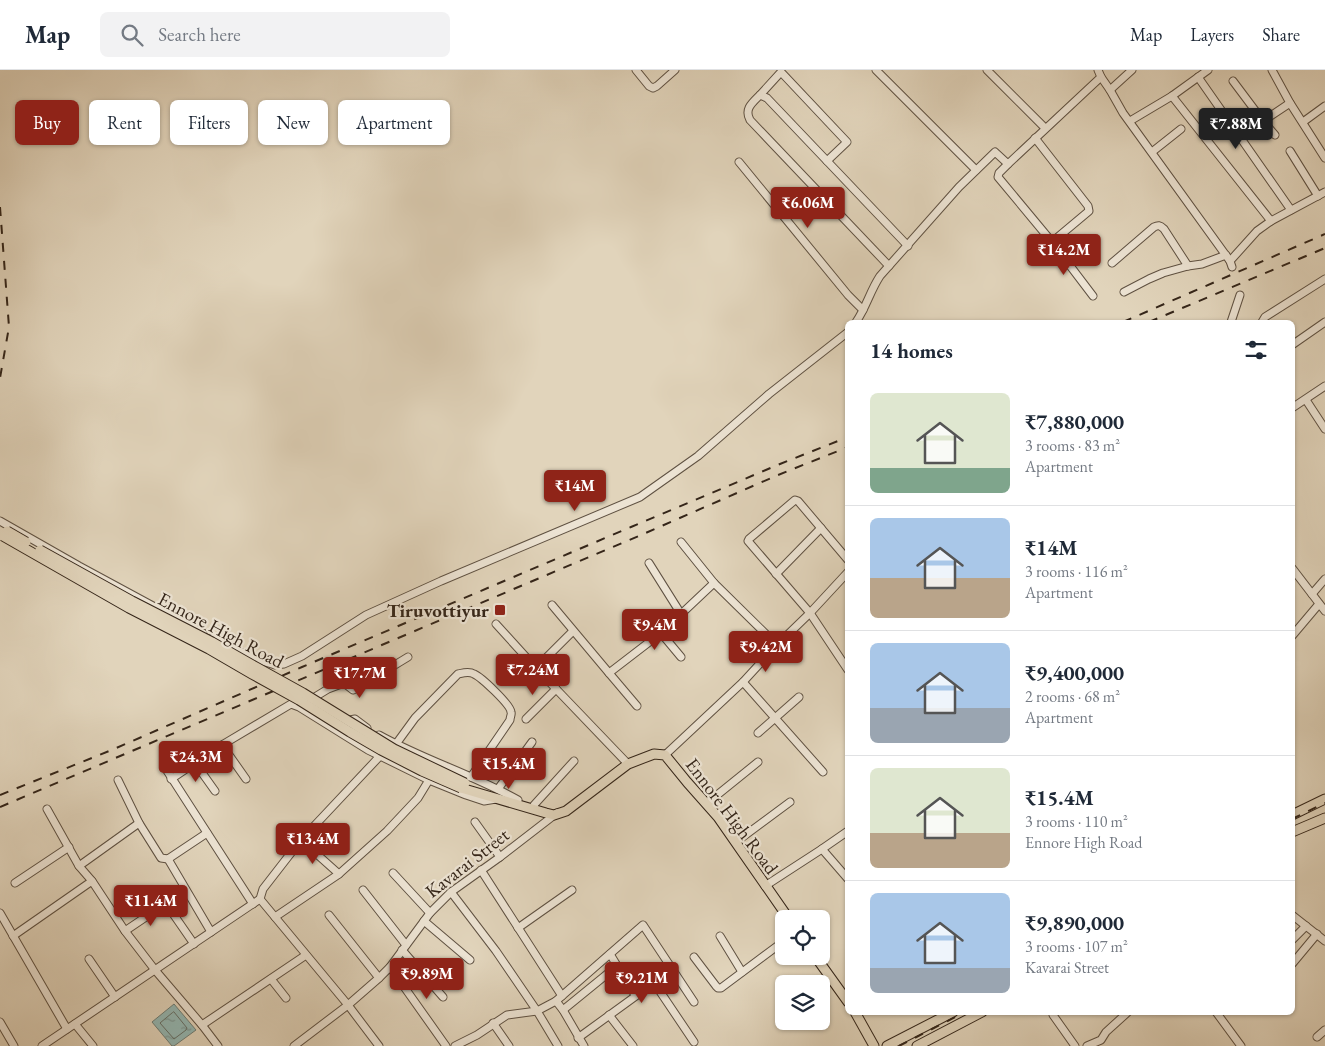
<!DOCTYPE html>
<meta charset="utf-8">
<style>
body{margin:0;font-family:"EB Garamond",serif;background:#f2f2f3;color:#1f2937;height:100vh;display:flex;flex-direction:column;font-size:19px;white-space:nowrap}
*{box-sizing:border-box;margin:0}
p{font-size:16px;color:#747a83}
.icon{flex:none;width:28px;height:28px;fill:none;stroke:currentColor;stroke-width:2;stroke-linecap:round;stroke-linejoin:round}
.map{position:relative;flex:1;overflow:hidden}
.sheet{position:absolute;left:845px;top:250px;width:450px;height:695px;display:flex;flex-direction:column;background:#fff;border-radius:8px;box-shadow:0 1px 4px #0004}
.sheet>*{flex:none}
.guide{position:absolute;left:15px;top:30px;width:475px;height:45px;display:flex;gap:10px}
.tools{position:absolute;left:775px;top:840px;display:grid;gap:10px}
.tools a{display:grid;place-items:center;width:55px;height:55px;border-radius:8px;background:#fff;box-shadow:0 1px 4px #0004;font-size:25px}
.price{position:absolute;translate:-50% -42px;padding:0 11px;border-radius:5px;background:#8f2418;color:#fff;font-size:16px;line-height:32px;filter:drop-shadow(0 1px 2px #0008)}
.price::after{content:'';position:absolute;left:50%;top:30px;width:15px;height:11px;margin-left:-8px;background:inherit;clip-path:polygon(0 0,100% 0,50% 100%)}
.price.selected{background:#222;color:#fff}
ul{padding:0;list-style:none}
li{display:flex;align-items:center;gap:15px;height:125px;padding:0 25px}
li+li{border-top:1px solid #e0e1e3}
li span{display:grid;place-items:center;flex:none;width:140px;height:100px;border-radius:8px;color:#555}
li>.icon{margin-inline-start:auto}
span .icon{width:60px;height:60px;fill:#fffc;stroke-width:1}
li b{font-size:21px}
h2{display:flex;justify-content:space-between;align-items:center;height:60px;padding:0 25px;font-size:21px}
.tag{padding:0 18px;border-radius:8px;background:#fff;box-shadow:0 1px 4px #0004;font-size:18px;line-height:45px}
.tag.selected{background:#8f2418;color:#fff}
header{display:flex;align-items:center;gap:30px;box-sizing:border-box;height:70px;padding:0 25px;background:#fff;border-bottom:1px solid #e0e1e3}
header strong{font-size:24px}
nav{display:flex;gap:28px;margin-inline-start:auto;font-size:18px}
.search{width:350px;height:45px;background:#f2f2f3;display:flex;align-items:center;gap:12px;box-sizing:border-box;padding:0 18px;border-radius:8px;color:#747a83;font-size:19px}
.map>svg:first-child{display:block}
</style>
<header>
<strong>Map</strong>
<div class="search"><svg class="icon" aria-label="search" viewBox="0 0 24 24"><circle cx="10" cy="10" r="6"/><path d="M15 15l6 6"/></svg>Search here</div>
<nav><a>Map</a><a>Layers</a><a>Share</a></nav>
</header>
<div class="map">
<svg width="1325" height="976" viewBox="0 0 1325 976">
<defs>
<pattern id="water-ripples" width="26" height="14" patternUnits="userSpaceOnUse" patternTransform="scale(1.25)"><rect width="26" height="14" fill="#94b8b4"/><path d="M2 4q2-2 4 0t4 0M15 11q2-2 4 0t4 0" fill="none" stroke="#7a9592"/></pattern>
</defs>
<rect width="100%" height="100%" fill="#e1d4bb"/>
<filter id="stains"><feTurbulence type="fractalNoise" baseFrequency=".004" numOctaves="4"/><feColorMatrix values="0 0 0 0 .2 0 0 0 0 .09 0 0 0 0 .02 0 0 0 .5 -.17"/></filter>
<radialGradient id="worn" r=".72"><stop offset=".6" stop-color="#630" stop-opacity="0"/><stop offset="1" stop-color="#630" stop-opacity=".3"/></radialGradient>
<path fill="url(#water-ripples)" stroke="#6e7d76" d="M174,934L196,960L174,976H172L152,952Z"/>
<g fill="none" stroke-linecap="round" stroke-linejoin="round">
<path stroke="#646e66" stroke-width="1" d="M174,942L187,958L186,960L174,969L160,953L172,943Z"/>
<g stroke="#5f5142" stroke-width="9">
<g id="minor">
<path d="M636,0L649,16L653,18L657,16L675,0"/>
<path d="M876,0L976,100"/>
<path d="M987,0L1045,58"/>
<path d="M1098,0L1101,7L1110,20L1123,43L1230,191L1232,197"/>
<path d="M1272,0L1290,33L1325,88"/>
<path d="M1198,7L1291,140"/>
<path d="M1233,11L1263,51L1290,33"/>
<path d="M1110,20L1132,0"/>
<path d="M760,25L781,2L847,72L827,91"/>
<path d="M1172,26L1271,151"/>
<path d="M1130,51L1172,26L1208,0"/>
<path d="M1263,51L1275,65"/>
<path d="M1303,52L1325,36"/>
<path d="M1290,81L1318,126"/>
<path d="M1152,82L1181,59"/>
<path d="M739,92L848,225L863,240"/>
<path d="M1008,94L999,103L998,107L1052,172L1089,141L1088,136L1035,68"/>
<path d="M1052,172L1093,226"/>
<path d="M1230,191L1257,161L1271,151L1325,122"/>
<path d="M1112,193L1154,157C1158,155 1160,155 1164,159L1188,196"/>
<path d="M889,196L750,50C744,39 752,33 760,25L767,28L908,176"/>
<path d="M1124,222L1149,209L1163,203L1188,196L1202,194L1226,185"/>
<path d="M856,252C866,238 870,221 880,206L959,117L995,82L1008,94L1101,7"/>
<path d="M1231,252L1240,225"/>
<path d="M1262,252L1265,247L1325,209"/>
<path d="M1292,275L1325,252"/>
<path d="M1306,330L1325,359"/>
<path d="M1292,338L1325,316"/>
<path d="M0,451L79,496L203,563"/>
<path d="M681,472L714,513"/>
<path d="M848,490L798,431L795,430L749,469L748,471L810,543L848,600"/>
<path d="M649,493L681,544"/>
<path d="M1292,498L1325,541"/>
<path d="M776,504L821,458"/>
<path d="M1312,524L1325,509"/>
<path d="M552,535L609,603L661,563L714,513L777,575"/>
<path d="M496,554L536,598L628,694"/>
<path d="M661,563L681,587"/>
<path d="M1292,566L1319,534"/>
<path d="M212,568L241,582L265,592L275,595L284,594L302,586L366,545L441,511L640,427L698,386L769,324L848,262"/>
<path d="M536,598L573,561"/>
<path d="M609,603L637,636"/>
<path d="M743,612L823,702"/>
<path d="M310,630L328,619L344,613L353,620L357,618L408,587"/>
<path d="M526,649L556,619"/>
<path d="M347,653L350,650L355,649L367,658"/>
<path d="M758,663L799,627"/>
<path d="M379,665C424,690 474,705 518,730"/>
<path d="M396,674L415,648L458,604C463,603 469,601 474,604C481,607 510,634 511,642C512,644 510,647 510,650L471,707"/>
<path d="M222,675L246,709"/>
<path d="M665,685L743,612L777,575L810,543L848,502"/>
<path d="M195,693L215,721"/>
<path d="M164,696L253,834"/>
<path d="M171,709L222,675L291,634L299,637L368,680L429,710L466,725L484,731L496,729"/>
<path d="M118,710L139,753"/>
<path d="M498,719L532,672"/>
<path d="M706,734L758,692"/>
<path d="M534,735L574,691"/>
<path d="M47,739L79,796L92,811L125,861L155,900L202,955L218,976"/>
<path d="M475,752L500,787"/>
<path d="M301,770L339,804"/>
<path d="M736,772L790,732"/>
<path d="M822,779L848,809"/>
<path d="M168,789L211,862"/>
<path d="M79,796L139,753L161,788L168,789L207,763"/>
<path d="M481,800L562,926"/>
<path d="M393,803L430,843"/>
<path d="M15,813L69,777"/>
<path d="M765,816L822,779L848,761"/>
<path d="M363,820L406,875"/>
<path d="M451,822L496,881L537,941L558,976"/>
<path d="M260,829L348,935L379,976"/>
<path d="M0,843L67,959"/>
<path d="M329,845L379,908"/>
<path d="M1292,845L1325,871"/>
<path d="M275,847L339,804L387,761L418,728L429,710"/>
<path d="M424,851L470,890"/>
<path d="M518,858L572,820"/>
<path d="M125,861L165,834L167,835L194,874"/>
<path d="M13,866L92,811"/>
<path d="M720,866L742,902"/>
<path d="M1292,870L1306,856"/>
<path d="M402,880L443,927"/>
<path d="M610,884L635,925"/>
<path d="M694,887L716,916L718,918H721L784,871"/>
<path d="M89,889L115,927"/>
<path d="M1292,894L1317,864"/>
<path d="M390,897L446,976"/>
<path d="M271,909L286,928"/>
<path d="M563,940L617,896"/>
<path d="M1216,942L1241,976"/>
<path d="M609,945L633,976"/>
<path d="M1053,945L1075,976"/>
<path d="M0,952L14,976"/>
<path d="M493,953L509,976"/>
<path d="M75,954L93,976"/>
<path d="M202,955L306,885"/>
<path d="M1317,967L1325,960"/>
<path d="M578,968L651,915L654,914L657,917L694,972"/>
<path d="M42,976L260,829L263,819L301,770L380,686"/>
<path d="M294,976L348,935L379,908L390,897L430,843L451,822L500,787L557,743"/>
<path d="M455,976L477,965L507,945L537,941L556,931"/>
<path d="M584,976L563,940L556,931L643,855L694,932"/>
<path d="M1087,976L1101,970L1106,962L1128,942"/>
</g>
</g>
<g stroke="#342519" stroke-width="11">
<g id="major">
<path d="M461,718L546,743L554,745L566,741L628,694L654,684L665,685L687,712L718,747L789,849"/>
<path d="M1292,745L1325,729"/>
<path d="M1292,762L1325,748"/>
<path d="M815,886L848,932"/>
<path d="M855,942L874,976"/>
<path d="M887,976L953,942"/>
<path d="M917,976L982,942"/>
</g>
</g>
<use href="#minor" stroke="#ece3d3" stroke-width="7"/>
<use href="#major" stroke="#e1d4bb" stroke-width="9"/>
<g stroke="#342519" stroke-width="2" stroke-dasharray="9 9" stroke-linecap="butt">
<path d="M0,137L9,257L0,308"/>
<path d="M1123,252L1325,164"/>
<path d="M1149,252L1325,178"/>
<path d="M0,725L114,679L302,597L631,457L780,394L848,367"/>
<path d="M0,737L641,465L778,405L848,377"/>
<path d="M1292,749L1325,733"/>
<path d="M899,976L965,942"/>
</g>
<g stroke="#342519" stroke-width="11" stroke-linecap="butt">
<g id="major-bridge">
<path d="M7,461L26,472"/>
<path d="M3,466L129,538L209,579L252,604L299,630L350,662L381,680L422,701L461,718"/>
<path d="M40,480L132,531L212,572L256,597L303,623L394,679L465,713"/>
</g>
</g>
<use href="#major-bridge" stroke="#e1d4bb" stroke-width="9"/>
</g>
<rect fill="#8f2418" stroke="#ece3d3" stroke-width="2" x="494" y="534" width="12" height="12" rx="2.5"/>
<g text-anchor="middle" dominant-baseline="central" stroke-width="4.5" stroke-linejoin="round" paint-order="stroke">
<g font-size="19" font-weight="bold" fill="#342519" stroke="#ece3d3" text-anchor="end">
<text x="489" y="540">Tiruvottiyur</text>
</g>
<g font-size="19" fill="#342519" stroke="#ece3d3">
<text transform="translate(221 560) rotate(28)">Ennore High Road</text>
<text transform="translate(732 746) rotate(53)">Ennore High Road</text>
<text transform="translate(467 793) rotate(-38)">Kavarai Street</text>
</g>
</g>
<rect width="100%" height="100%" filter="url(#stains)"/>
<rect width="100%" height="100%" fill="url(#worn)"/>
</svg>
<div class="tools">
<a><svg class="icon" aria-label="locate" viewBox="0 0 24 24"><circle cx="12" cy="12" r="6"/><path d="M12 2v4M12 18v4M2 12h4M18 12h4"/></svg></a>
<a><svg class="icon" aria-label="layers" viewBox="0 0 24 24"><path d="M12 4l9 5-9 5-9-5zM3 14l9 5 9-5"/></svg></a>
</div>
<b class="price selected" style="left:1236px;top:80px">₹7.88M</b>
<b class="price" style="left:808px;top:159px">₹6.06M</b>
<b class="price" style="left:1064px;top:206px">₹14.2M</b>
<b class="price" style="left:575px;top:442px">₹14M</b>
<b class="price" style="left:655px;top:581px">₹9.4M</b>
<b class="price" style="left:766px;top:603px">₹9.42M</b>
<b class="price" style="left:533px;top:626px">₹7.24M</b>
<b class="price" style="left:360px;top:629px">₹17.7M</b>
<b class="price" style="left:196px;top:713px">₹24.3M</b>
<b class="price" style="left:509px;top:720px">₹15.4M</b>
<b class="price" style="left:313px;top:795px">₹13.4M</b>
<b class="price" style="left:151px;top:857px">₹11.4M</b>
<b class="price" style="left:427px;top:930px">₹9.89M</b>
<b class="price" style="left:642px;top:934px">₹9.21M</b>
<div class="guide">
<a class="tag selected">Buy</a>
<a class="tag">Rent</a>
<a class="tag">Filters</a>
<a class="tag">New</a>
<a class="tag">Apartment</a>
</div>
<section class="sheet">
<h2>14 homes<svg class="icon" aria-label="filters" viewBox="0 0 24 24"><path d="M4 7h16M4 17h16"/><circle cx="9" cy="7" r="2"/><circle cx="15" cy="17" r="2"/></svg></h2>
<ul>
<li><span style="background:linear-gradient(#dfe7d0 75%,#7fa58c 0)"><svg class="icon" aria-label="home" viewBox="0 0 24 24"><path d="M3 11l9-7 9 7M6 9v11h12V9"/></svg></span><div><b>₹7,880,000</b><p>3 rooms · 83 m²</p><p>Apartment</p></div></li>
<li><span style="background:linear-gradient(#a9c7e8 60%,#b9a48a 0)"><svg class="icon" aria-label="home" viewBox="0 0 24 24"><path d="M3 11l9-7 9 7M6 9v11h12V9"/></svg></span><div><b>₹14M</b><p>3 rooms · 116 m²</p><p>Apartment</p></div></li>
<li><span style="background:linear-gradient(#a9c7e8 65%,#9aa5b1 0)"><svg class="icon" aria-label="home" viewBox="0 0 24 24"><path d="M3 11l9-7 9 7M6 9v11h12V9"/></svg></span><div><b>₹9,400,000</b><p>2 rooms · 68 m²</p><p>Apartment</p></div></li>
<li><span style="background:linear-gradient(#dfe7d0 65%,#b9a48a 0)"><svg class="icon" aria-label="home" viewBox="0 0 24 24"><path d="M3 11l9-7 9 7M6 9v11h12V9"/></svg></span><div><b>₹15.4M</b><p>3 rooms · 110 m²</p><p>Ennore High Road</p></div></li>
<li><span style="background:linear-gradient(#a9c7e8 75%,#9aa5b1 0)"><svg class="icon" aria-label="home" viewBox="0 0 24 24"><path d="M3 11l9-7 9 7M6 9v11h12V9"/></svg></span><div><b>₹9,890,000</b><p>3 rooms · 107 m²</p><p>Kavarai Street</p></div></li>
</ul>
</section>
</div>
